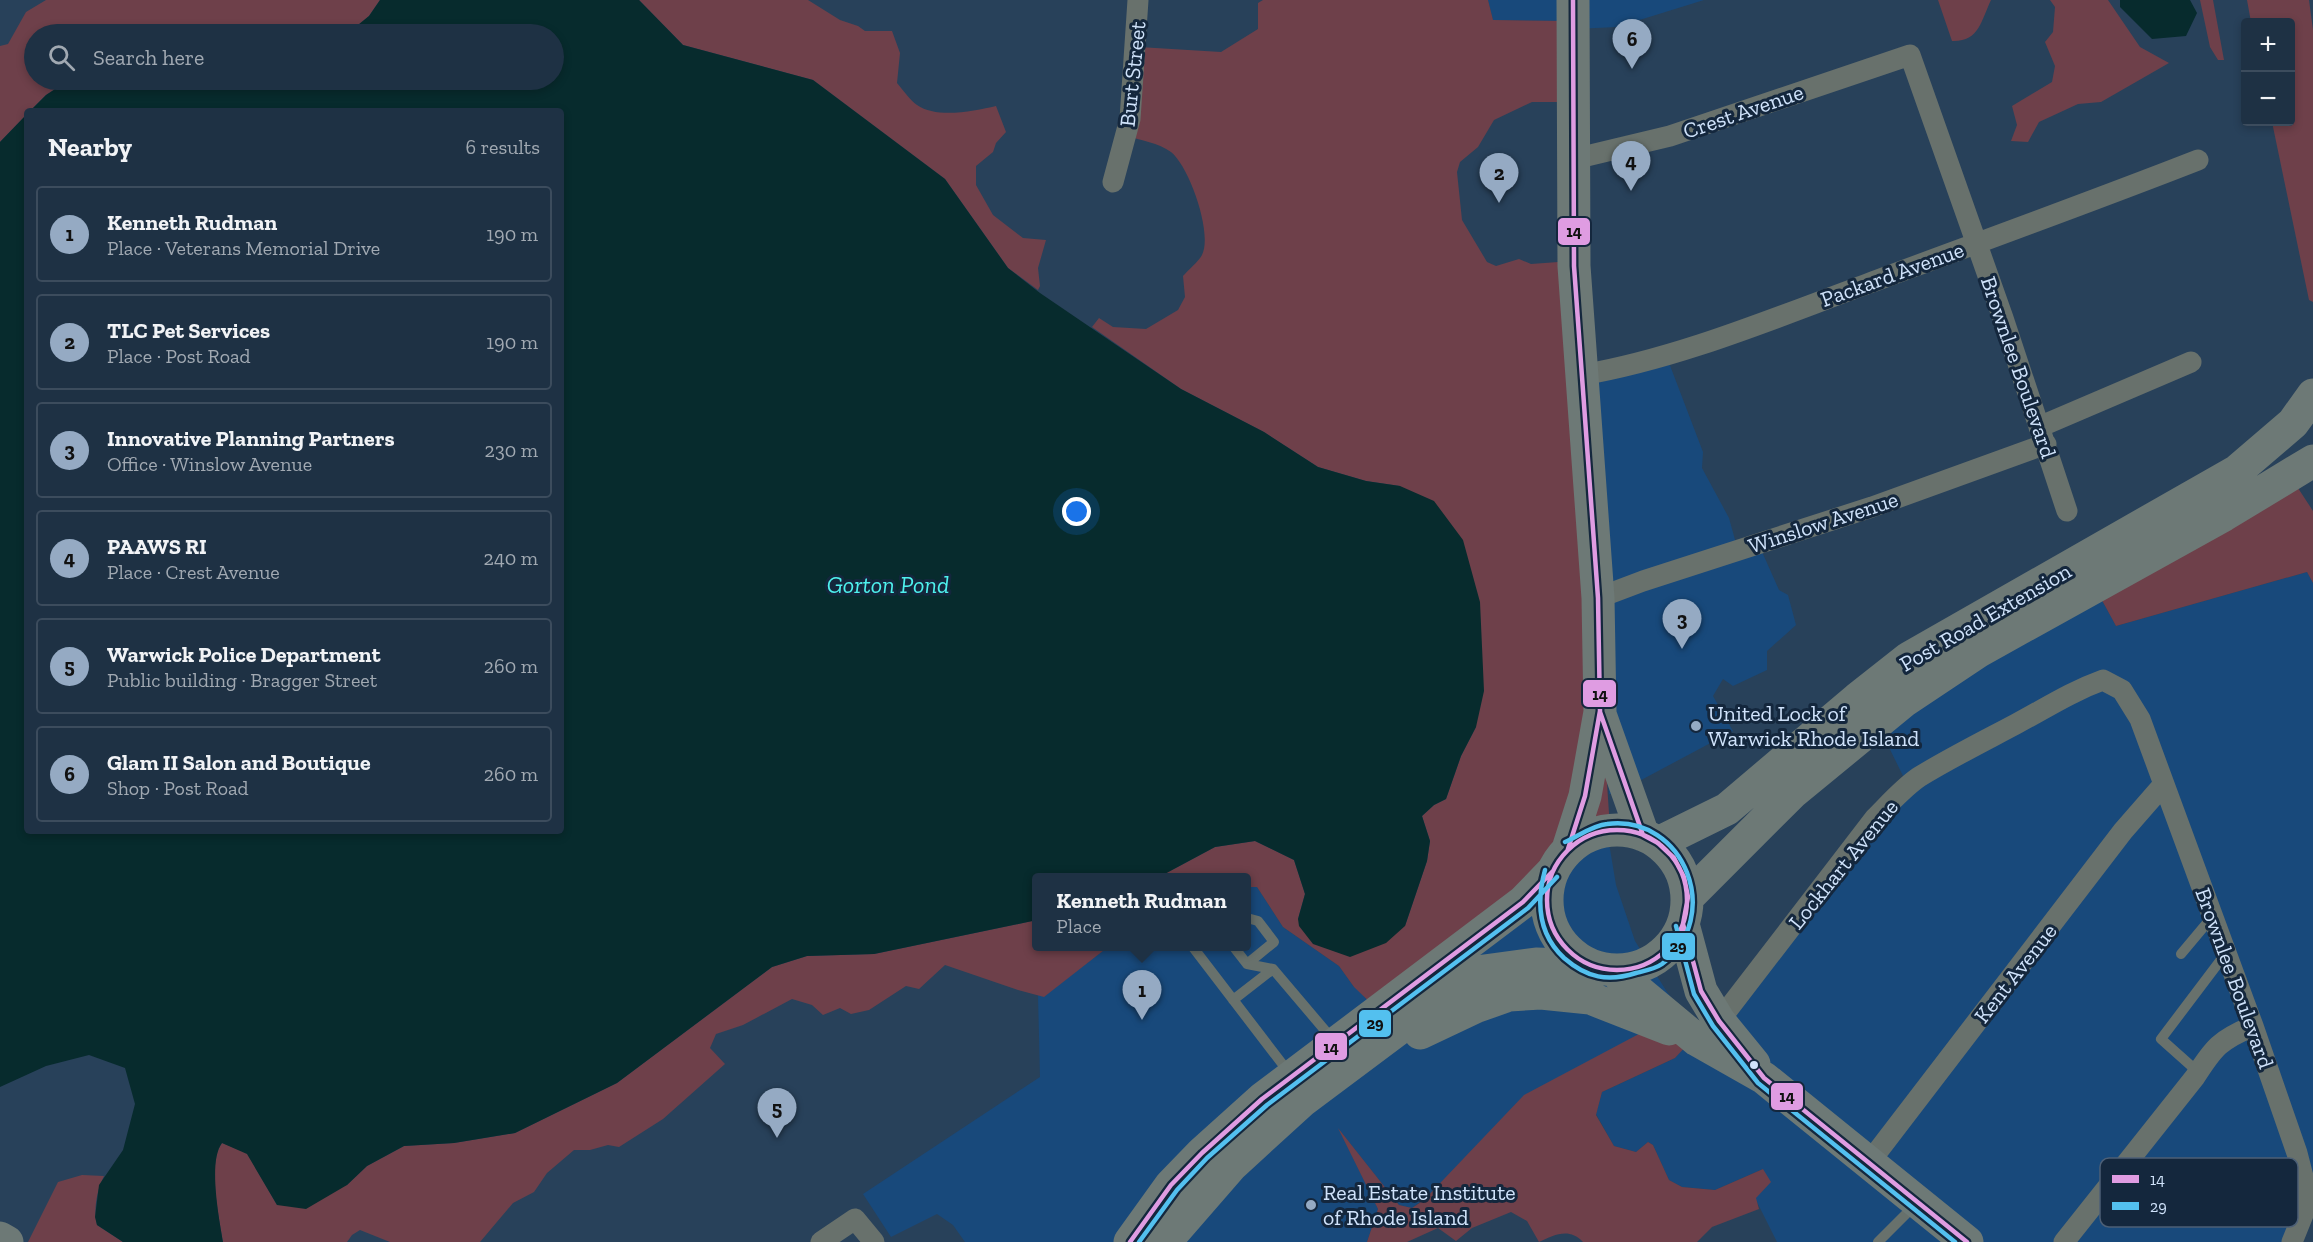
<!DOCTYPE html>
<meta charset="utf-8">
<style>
:root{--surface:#1e3144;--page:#26394b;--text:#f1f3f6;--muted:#a1a9b2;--line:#3c4c5d;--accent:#95aac3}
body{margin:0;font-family:"Zilla Slab",serif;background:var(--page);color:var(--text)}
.controls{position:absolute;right:18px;top:18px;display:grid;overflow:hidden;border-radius:6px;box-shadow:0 3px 9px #0003}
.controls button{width:54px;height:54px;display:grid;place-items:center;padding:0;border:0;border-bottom:2px solid var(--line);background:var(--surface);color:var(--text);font:30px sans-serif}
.you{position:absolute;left:1077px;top:512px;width:21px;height:21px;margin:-15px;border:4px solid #fff;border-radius:50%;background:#1a73e8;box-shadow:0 0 0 9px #1a73e833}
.badge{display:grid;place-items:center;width:39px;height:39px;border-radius:50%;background:var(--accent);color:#111;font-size:20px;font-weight:700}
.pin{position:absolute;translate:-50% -50px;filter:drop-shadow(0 2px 3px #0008)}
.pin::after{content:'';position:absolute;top:32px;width:21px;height:18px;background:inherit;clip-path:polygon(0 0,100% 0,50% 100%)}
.popup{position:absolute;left:1032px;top:873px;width:219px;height:78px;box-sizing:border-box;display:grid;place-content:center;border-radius:6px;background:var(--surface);filter:drop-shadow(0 2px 4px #0005);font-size:20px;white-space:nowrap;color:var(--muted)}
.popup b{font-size:22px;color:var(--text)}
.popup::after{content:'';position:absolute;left:50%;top:100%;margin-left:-12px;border:12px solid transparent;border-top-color:var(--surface)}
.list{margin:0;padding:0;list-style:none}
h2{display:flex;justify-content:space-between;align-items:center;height:78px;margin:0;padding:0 24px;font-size:26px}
h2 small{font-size:20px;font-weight:400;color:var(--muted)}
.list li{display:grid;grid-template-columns:39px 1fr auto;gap:18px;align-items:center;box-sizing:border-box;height:96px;margin:0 12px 12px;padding:0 12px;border:2px solid var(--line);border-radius:6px}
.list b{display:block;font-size:22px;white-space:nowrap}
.list p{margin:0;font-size:20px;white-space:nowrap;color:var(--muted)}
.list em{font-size:20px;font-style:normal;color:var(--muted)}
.icon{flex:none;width:33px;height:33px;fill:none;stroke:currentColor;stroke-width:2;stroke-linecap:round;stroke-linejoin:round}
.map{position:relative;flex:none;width:2313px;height:1242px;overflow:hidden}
.search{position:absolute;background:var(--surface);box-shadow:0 3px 9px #0003;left:24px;top:24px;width:540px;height:66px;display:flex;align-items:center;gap:15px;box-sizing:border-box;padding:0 21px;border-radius:33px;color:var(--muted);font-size:22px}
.panel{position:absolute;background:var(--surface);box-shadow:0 3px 9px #0003;left:24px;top:108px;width:540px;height:726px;border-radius:6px}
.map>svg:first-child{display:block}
.built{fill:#18497b}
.green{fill:#6e404a}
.water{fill:#072b2d}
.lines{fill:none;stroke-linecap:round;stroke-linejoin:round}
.lane{stroke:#68716c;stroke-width:10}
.street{stroke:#68716c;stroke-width:21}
.primary{stroke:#6d7976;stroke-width:33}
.bus-1-casing{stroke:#14273d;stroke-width:9}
.bus-2-casing{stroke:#14273d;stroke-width:9}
.bus-1{stroke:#df9ce2;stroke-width:4.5}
.bus-2{stroke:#53c0ef;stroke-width:4.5}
.poi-dot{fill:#95aac3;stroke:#14273d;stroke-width:2}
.bus-dot{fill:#d0e3fb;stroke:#14273d;stroke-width:2}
.labels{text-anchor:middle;stroke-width:6;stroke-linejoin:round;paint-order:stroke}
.street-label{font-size:22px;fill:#d0e3fb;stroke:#14273d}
.poi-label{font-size:22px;fill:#d0e3fb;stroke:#14273d;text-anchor:start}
.water-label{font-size:24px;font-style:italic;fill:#4ef1ee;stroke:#14273d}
.key{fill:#14273d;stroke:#4c5f76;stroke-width:1.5}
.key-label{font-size:16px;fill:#d0e3fb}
.line-badge{stroke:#14273d;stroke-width:2}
.pale-badge-label{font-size:16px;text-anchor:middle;font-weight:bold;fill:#111}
</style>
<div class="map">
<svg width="2313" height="1242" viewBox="0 0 2313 1242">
<rect width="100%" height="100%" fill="#28415a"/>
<path class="built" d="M1488,0H1704L1617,27L1574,29L1569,21L1493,20Z
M1666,355L1703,452L1702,468L1729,518L1737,547L1759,545L1779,590L1788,595L1796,625L1767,651V670L1733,686L1723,679L1713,696L1733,731L1615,794H1609L1584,373Z
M2307,572L2313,583V1192L2291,1242H1777L1755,1198L1763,1169L1715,1190L1682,1187L1669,1180L1653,1145L1648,1142L1636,1152L1614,1146L1596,1114L1602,1092L1675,1058L1906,782L1875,719L2098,593L2116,626Z
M1608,837L1616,885L1635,941L1667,992L1678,1006L1412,1208L1399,1205L1340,1131L1378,1209L1367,1242H965L953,1225L937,1214L891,1237L863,1194L1040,1077L1038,995L1044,996L1108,947L1247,946V887H1257L1283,927L1339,966L1354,987L1502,909Z"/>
<path class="green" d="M46,0H380L369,16L347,34H34V80H69L46,95L30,111H27V114L0,142V46L8,44L26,12Z
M639,0H808L840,20L858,26L865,31H892L900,53L897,83C903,90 910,100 917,105C937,119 974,111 996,106L1006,132L996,143L993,152L976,166V185L993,215L1023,238L1046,240L1038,268L1040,286L1038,290L1008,268L945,179L813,80L683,45Z
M1263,0H1488L1493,20L1569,21L1573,102H1532L1494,120L1478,147L1460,162L1457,172L1462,220L1487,262L1496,266L1519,259L1531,264L1572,261L1610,828L1608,837L1502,909L1379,1011L1354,987L1339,966L1283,927L1257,887H1247V878L1159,877L1215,847L1255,841L1294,860L1305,894L1298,919L1405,926L1427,861L1430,841L1422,816L1434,805L1446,799L1461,756L1476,727L1400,486L1366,481L1318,467L1264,432L1181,389L1092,327L1099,318L1113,327L1146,329L1178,310L1185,297L1183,276C1189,269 1198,262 1202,255C1213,233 1189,166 1171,152C1159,143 1140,140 1127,136L1139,47L1221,52L1258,29V3Z
M1991,0C1981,21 1979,42 1952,41L1938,0Z
M2050,0H2108L2140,47L2169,63L2101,102L2078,104L2039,122L2028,142L2011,141L2017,125L2012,106L2052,82L2055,66L2045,42L2053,32L2055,7Z
M2200,0H2213L2224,60H2218L2210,47Z
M2247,0H2309L2313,30V302L2309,300L2272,122H2290V22H2251Z
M2296,485L2313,511V583L2307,572L2116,626L2098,593Z
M1037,920V946L1108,947L1044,997L1018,990L945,965L919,989L906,986L869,1010L851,1014L840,1008L823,1015L812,1005L792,999L743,1025L716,1034L710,1048L725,1064L663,1119L619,1147L608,1145L590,1150H574L547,1173L534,1192L513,1203L480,1242H390L360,1230L352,1235L347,1242H223C219,1217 207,1163 222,1143L247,1153L277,1205L347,1185L367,1166L404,1146L454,1143L515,1133L617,1083L772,967L807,956L874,954Z
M1652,1027L1701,1030L1675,1058L1602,1092L1596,1115L1614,1146L1636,1152L1648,1142L1653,1145L1669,1180L1682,1187L1715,1190L1763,1169L1771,1182L1756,1198L1759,1209L1712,1227L1697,1242H1583C1569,1227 1554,1235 1539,1242L1527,1221L1511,1212L1472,1228L1456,1241L1438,1228L1407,1242H1367L1378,1209L1338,1128L1399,1205L1412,1208L1424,1200L1524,1095Z
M82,1175L104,1176C97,1190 93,1210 97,1225L123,1242H28L58,1182Z"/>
<path class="water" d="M380,0H639L683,45L813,80L945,179L1008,268L1040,293L1181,389L1264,432L1318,467L1366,481L1400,486L1434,501L1463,540L1480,602L1484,691L1476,727L1461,756L1446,799L1434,805L1422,816L1430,841L1427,861L1405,926L1386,943L1350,957L1313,944L1299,926L1298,919L1305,894L1294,860L1255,841L1215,847L1159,877L1037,878V920L874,954L807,956L772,967L617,1083L515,1133L454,1143L404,1146L367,1166L347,1185L306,1209L277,1205L247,1154L222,1143C208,1161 219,1218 223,1242H123L97,1225L95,1217L99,1185L123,1150L135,1104L125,1068L89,1055L46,1066L0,1087V142L27,114V831H561V111H30L46,95L69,80H554V34H347L369,16Z
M2120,0H2190L2197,13L2186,36L2152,39L2120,7Z"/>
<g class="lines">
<path class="lane" d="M1192,946L1290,1074
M1233,946L1247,964L1273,969L1334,1041
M2181,954L2212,917
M1247,964L1274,942L1258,921L1247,918
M1233,1000L1273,969
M2198,1072L2161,1039L2226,953
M1878,1242L1916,1204"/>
<path class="street" d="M1574,159L1670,136L1910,55L2003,318L2067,511
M1113,182L1130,119L1138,0
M1582,375C1680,358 1774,318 1867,284C1977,243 2088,203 2198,160
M2039,427L2191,362
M1598,598L1643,581L1872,507L2046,444
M1719,1021L1875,818C1889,804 1903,788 1919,777C1950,758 1984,741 2016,724C2046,708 2070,692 2103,680L2122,690L2140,719L2253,1026L2297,1153L2309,1200L2292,1242
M1868,1164L2123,831L2164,784
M821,1242L855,1219L874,1242
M2064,1242L2195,1077C2214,1047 2220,1040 2253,1026"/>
<path class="primary" d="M1601,717L1643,835
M1547 900a70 70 0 1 1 140 0a70 70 0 1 1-140 0Z
M1658,843L1727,809L1857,699L1909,658L2237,471L2293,423L2313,395
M1568,849L1585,796L1600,712L1598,598L1574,266L1573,0
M1688,897L1792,793L1904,701L1979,651L2224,515L2313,461
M1683,924L1701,991L1719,1021L1754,1064
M1614,971L1697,1040L1764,1078L1967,1242
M1420,1033L1475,1007L1509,995L1541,993L1590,998L1669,1029
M0,1238L7,1242
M1130,1242L1171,1185L1202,1153L1262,1099L1523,902L1552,872
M1165,1242L1232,1165L1302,1101L1429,1006L1484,971L1536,964L1590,966"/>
<g class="bus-1-casing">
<path id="bus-1" d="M1573,0L1574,266L1598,598L1600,712L1643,835L1658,843L1674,858L1684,877L1688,897L1683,924L1701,991L1719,1021L1764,1078L1967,1242
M1547 900a70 70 0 1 1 140 0a70 70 0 1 1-140 0Z
M1568,849L1585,796L1600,711
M1130,1242L1171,1185L1202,1153L1262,1099L1523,902L1552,872"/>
</g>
<g class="bus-2-casing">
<path id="bus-2" d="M1545,870C1536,903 1538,934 1564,958C1587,978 1608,982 1636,973C1644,971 1655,969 1662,964C1724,917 1685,814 1607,824C1593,825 1577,837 1565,842
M1676,926L1694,994L1713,1026L1758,1083L1955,1242
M1139,1242L1177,1190L1207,1158L1267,1105L1528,908L1557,877"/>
</g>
<use href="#bus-1" class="bus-1"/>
<use href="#bus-2" class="bus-2"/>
</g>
<g class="poi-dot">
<circle cx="1696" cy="726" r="6"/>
<circle cx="1311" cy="1205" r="6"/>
</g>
<circle class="bus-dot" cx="1754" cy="1065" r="5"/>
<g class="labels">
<g class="street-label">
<text transform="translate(1132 74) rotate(-84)" y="8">Burt Street</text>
<text transform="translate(1743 111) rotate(-19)" y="8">Crest Avenue</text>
<text transform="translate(1892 274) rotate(-20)" y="8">Packard Avenue</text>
<text transform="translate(2019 367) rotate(71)" y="8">Brownlee Boulevard</text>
<text transform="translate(1823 522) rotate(-18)" y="8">Winslow Avenue</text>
<text transform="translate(1985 617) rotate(-30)" y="8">Post Road Extension</text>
<text transform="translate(1843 864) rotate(-51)" y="8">Lockhart Avenue</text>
<text transform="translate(2015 973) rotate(-52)" y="8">Kent Avenue</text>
<text transform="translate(2235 978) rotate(70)" y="8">Brownlee Boulevard</text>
</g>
<g class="poi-label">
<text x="1708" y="721">United Lock of<tspan x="1708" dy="25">Warwick Rhode Island</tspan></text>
<text x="1323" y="1200">Real Estate Institute<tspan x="1323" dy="25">of Rhode Island</tspan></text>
</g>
<g class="water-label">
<text x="888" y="593">Gorton Pond</text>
</g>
</g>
<rect x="2100" y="1158" width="198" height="69" rx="9" class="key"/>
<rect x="2112" y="1175" width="27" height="8" fill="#df9ce2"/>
<rect x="2112" y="1202" width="27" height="8" fill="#53c0ef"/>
<g class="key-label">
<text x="2150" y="1185">14</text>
<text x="2150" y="1212">29</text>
</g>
<g class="line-badge">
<rect x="1557" y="217" width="34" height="29" rx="6" fill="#df9ce2"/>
<rect x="1582" y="679" width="35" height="29" rx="6" fill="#df9ce2"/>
<rect x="1661" y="932" width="35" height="29" rx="6" fill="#53c0ef"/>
<rect x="1358" y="1009" width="34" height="29" rx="6" fill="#53c0ef"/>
<rect x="1314" y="1032" width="34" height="29" rx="6" fill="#df9ce2"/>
<rect x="1770" y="1082" width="34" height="29" rx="6" fill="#df9ce2"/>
</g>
<g class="pale-badge-label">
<text x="1574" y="237">14</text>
<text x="1600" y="700">14</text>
<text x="1678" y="952">29</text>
<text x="1375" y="1029">29</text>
<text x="1331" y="1053">14</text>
<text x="1787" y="1102">14</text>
</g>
</svg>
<div class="controls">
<button>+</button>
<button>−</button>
</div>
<div class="you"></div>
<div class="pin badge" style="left:1142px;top:1020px">1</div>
<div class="popup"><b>Kenneth Rudman</b>Place</div>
<div class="pin badge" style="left:1499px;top:203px">2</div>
<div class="pin badge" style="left:1682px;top:649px">3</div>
<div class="pin badge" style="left:1631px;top:191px">4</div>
<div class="pin badge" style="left:777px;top:1138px">5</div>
<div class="pin badge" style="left:1632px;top:69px">6</div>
<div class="search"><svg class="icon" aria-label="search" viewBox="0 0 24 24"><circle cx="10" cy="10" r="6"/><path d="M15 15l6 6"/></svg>Search here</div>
<section class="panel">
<h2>Nearby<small>6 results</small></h2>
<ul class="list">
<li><span class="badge">1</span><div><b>Kenneth Rudman</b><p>Place · Veterans Memorial Drive</p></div><em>190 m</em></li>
<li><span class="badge">2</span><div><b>TLC Pet Services</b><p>Place · Post Road</p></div><em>190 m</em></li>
<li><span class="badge">3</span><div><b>Innovative Planning Partners</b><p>Office · Winslow Avenue</p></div><em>230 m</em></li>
<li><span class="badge">4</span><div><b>PAAWS RI</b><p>Place · Crest Avenue</p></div><em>240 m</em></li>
<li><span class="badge">5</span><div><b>Warwick Police Department</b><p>Public building · Bragger Street</p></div><em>260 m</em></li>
<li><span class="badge">6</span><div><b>Glam II Salon and Boutique</b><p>Shop · Post Road</p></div><em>260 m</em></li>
</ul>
</section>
</div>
